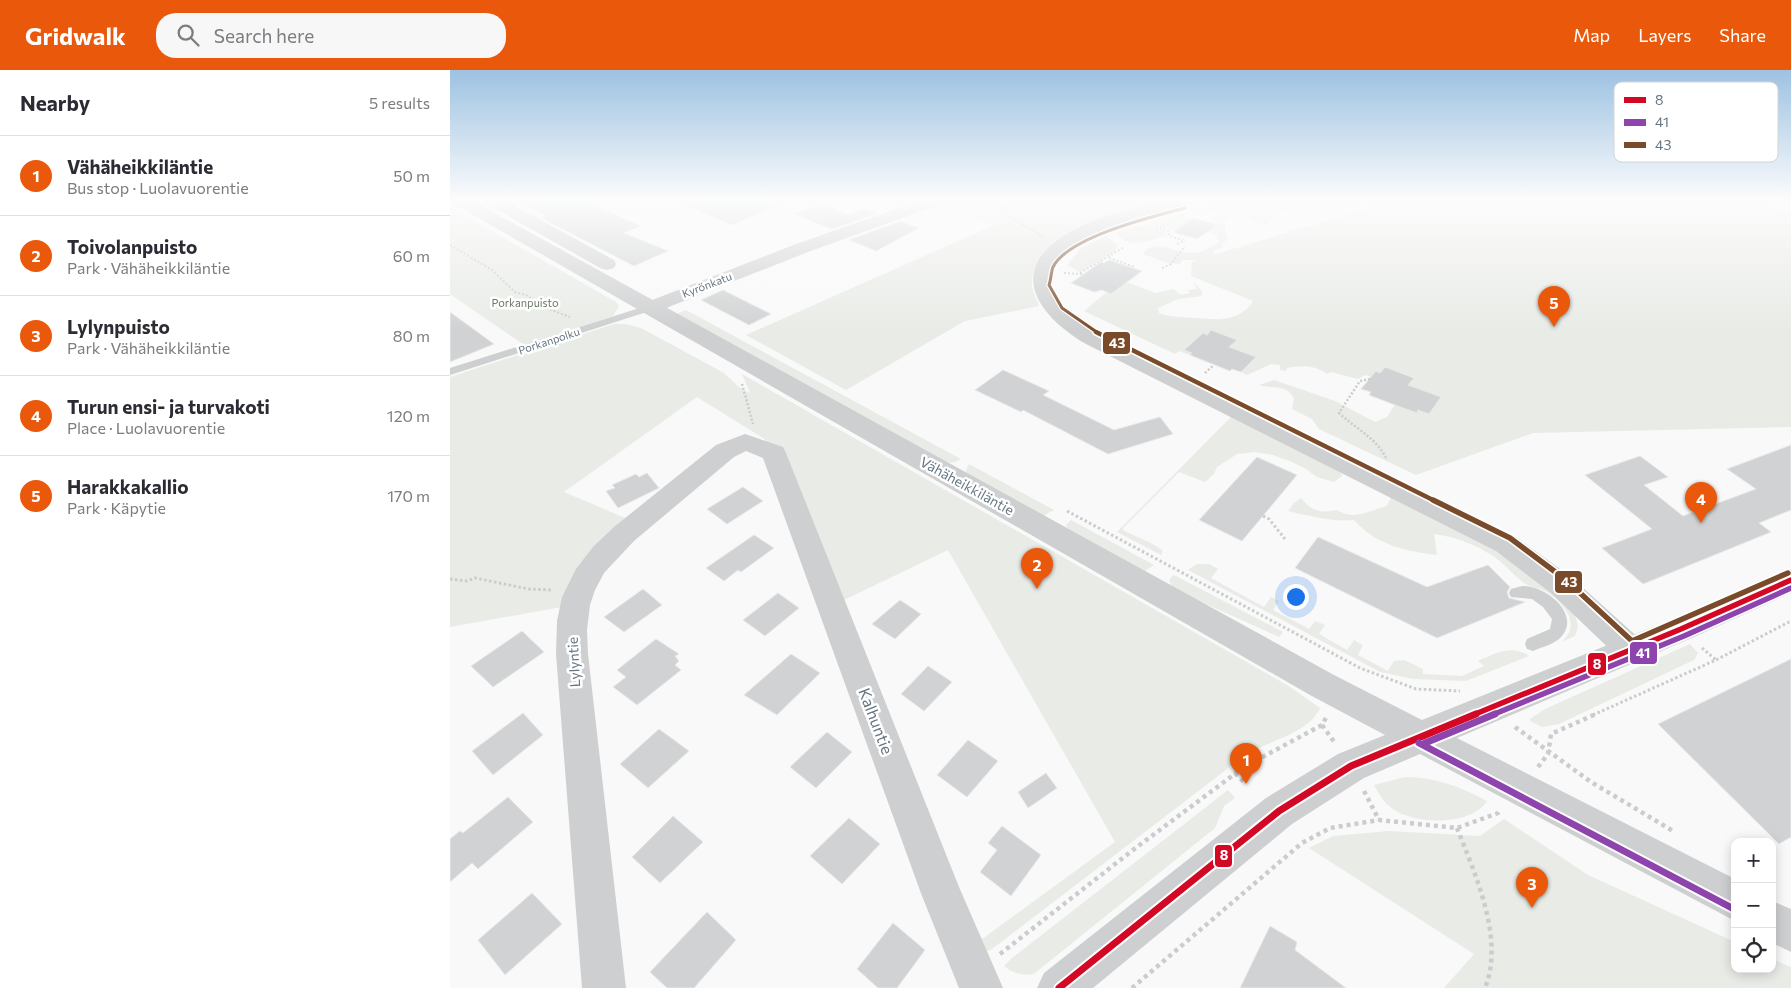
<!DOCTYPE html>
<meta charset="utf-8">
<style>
:root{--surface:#fff;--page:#f7f7f7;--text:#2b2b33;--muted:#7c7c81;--line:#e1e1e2;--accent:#ea580c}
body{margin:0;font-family:Commissioner,sans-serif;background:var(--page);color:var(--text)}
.controls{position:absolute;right:15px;bottom:15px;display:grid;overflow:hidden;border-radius:10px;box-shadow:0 2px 12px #0003}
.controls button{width:45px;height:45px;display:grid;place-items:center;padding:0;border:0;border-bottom:1px solid var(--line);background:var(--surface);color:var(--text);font:25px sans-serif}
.you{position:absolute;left:845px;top:526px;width:18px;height:18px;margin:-12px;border:4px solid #fff;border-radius:50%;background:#1a73e8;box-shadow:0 0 0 8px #1a73e833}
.badge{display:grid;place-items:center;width:32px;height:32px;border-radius:50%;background:var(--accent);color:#fff;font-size:16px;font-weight:700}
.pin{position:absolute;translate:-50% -41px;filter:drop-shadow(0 1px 2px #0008)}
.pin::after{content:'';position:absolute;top:26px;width:18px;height:15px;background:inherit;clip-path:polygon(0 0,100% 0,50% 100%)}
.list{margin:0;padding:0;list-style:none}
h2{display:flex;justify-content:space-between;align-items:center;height:65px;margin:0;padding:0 20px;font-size:21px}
h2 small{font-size:16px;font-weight:400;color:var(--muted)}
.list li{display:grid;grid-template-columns:32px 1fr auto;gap:15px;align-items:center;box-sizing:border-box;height:80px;padding:0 20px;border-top:1px solid var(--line)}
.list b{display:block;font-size:19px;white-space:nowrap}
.list p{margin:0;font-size:16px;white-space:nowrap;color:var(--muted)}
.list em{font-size:16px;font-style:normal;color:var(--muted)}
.icon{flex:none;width:28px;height:28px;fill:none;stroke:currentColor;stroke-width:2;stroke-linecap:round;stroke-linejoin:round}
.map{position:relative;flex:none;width:1341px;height:918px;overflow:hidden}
header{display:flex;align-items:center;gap:30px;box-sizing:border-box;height:70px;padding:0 25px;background:var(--accent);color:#fff}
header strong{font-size:24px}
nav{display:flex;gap:28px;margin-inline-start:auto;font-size:18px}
.search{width:350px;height:45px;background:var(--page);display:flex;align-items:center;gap:12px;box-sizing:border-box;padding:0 18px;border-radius:20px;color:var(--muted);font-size:19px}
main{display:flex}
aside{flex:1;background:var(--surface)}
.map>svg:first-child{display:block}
.green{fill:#e8ebe6;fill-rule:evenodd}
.building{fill:#d0d2d3;stroke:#e8e8e8}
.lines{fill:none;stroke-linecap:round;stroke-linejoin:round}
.path-far3{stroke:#cbcccd;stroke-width:2;stroke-dasharray:2 2;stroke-linecap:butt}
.path-far2{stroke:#cbcccd;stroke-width:2.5;stroke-dasharray:2 2;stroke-linecap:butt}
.path-far1{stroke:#cbcccd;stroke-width:3;stroke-dasharray:2.5 2.5;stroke-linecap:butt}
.path{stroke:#cbcccd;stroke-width:4.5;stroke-dasharray:4 4;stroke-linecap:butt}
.service{fill:#cecfd0;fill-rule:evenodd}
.minor{fill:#cecfd0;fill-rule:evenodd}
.tertiary{fill:#cecfd0;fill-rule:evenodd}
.bus-1-far1-casing{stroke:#fff;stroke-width:9}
.bus-1-casing{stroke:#fff;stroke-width:11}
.bus-2-far1-casing{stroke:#fff;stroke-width:9}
.bus-2-casing{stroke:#fff;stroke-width:11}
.bus-3-far2-casing{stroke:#fff;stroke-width:5.5}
.bus-3-far1-casing{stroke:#fff;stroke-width:8}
.bus-3-casing{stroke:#fff;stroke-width:9}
.bus-1-far1{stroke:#d20824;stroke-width:5.5}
.bus-1{stroke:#d20824;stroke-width:7}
.bus-2-far1{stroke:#8e44ad;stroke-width:5.5}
.bus-2{stroke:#8e44ad;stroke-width:7}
.bus-3-far2{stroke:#7a4b2a;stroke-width:3}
.bus-3-far1{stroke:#7a4b2a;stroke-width:4.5}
.bus-3{stroke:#7a4b2a;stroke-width:5.5}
.labels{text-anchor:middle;stroke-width:5;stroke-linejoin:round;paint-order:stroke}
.far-street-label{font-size:11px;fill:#657683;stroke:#fff}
.far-park-label{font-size:11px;fill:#687a64;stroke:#fff}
.street-label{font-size:14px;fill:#657683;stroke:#fff}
.near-street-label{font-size:16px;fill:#657683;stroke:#fff}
.key{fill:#fff;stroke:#d1d6da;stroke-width:1}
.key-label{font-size:14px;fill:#657683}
.line-badge{stroke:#fff;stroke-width:2}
.badge-label{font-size:14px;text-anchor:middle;font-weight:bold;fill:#fff}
</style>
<header>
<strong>Gridwalk</strong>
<div class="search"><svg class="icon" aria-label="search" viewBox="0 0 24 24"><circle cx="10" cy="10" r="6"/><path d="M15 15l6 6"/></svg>Search here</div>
<nav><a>Map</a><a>Layers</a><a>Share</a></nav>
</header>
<main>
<aside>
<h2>Nearby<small>5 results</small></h2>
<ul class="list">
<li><span class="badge">1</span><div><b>Vähäheikkiläntie</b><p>Bus stop · Luolavuorentie</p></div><em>50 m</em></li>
<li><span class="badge">2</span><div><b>Toivolanpuisto</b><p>Park · Vähäheikkiläntie</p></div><em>60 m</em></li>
<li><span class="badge">3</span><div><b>Lylynpuisto</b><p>Park · Vähäheikkiläntie</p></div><em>80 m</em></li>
<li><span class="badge">4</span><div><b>Turun ensi- ja turvakoti</b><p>Place · Luolavuorentie</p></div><em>120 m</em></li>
<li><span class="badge">5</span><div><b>Harakkakallio</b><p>Park · Käpytie</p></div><em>170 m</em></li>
</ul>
</aside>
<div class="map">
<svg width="1341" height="918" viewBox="0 0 1341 918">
<rect width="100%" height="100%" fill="#f9f9f9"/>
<path class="green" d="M493,131H718C678,143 580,158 582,214C582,222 587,229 589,236L515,251L396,320L296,265L544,155L487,134Z
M780,131H785L790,137L825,136L823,131H855L873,135L877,131H1250L1341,140V357L1083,363L966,405L869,359L862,349L842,339L844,328C834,313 825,320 809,315L824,310L885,331L925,352L937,347L945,335L966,343L968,340L979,344L957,316L964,307L935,297L930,303L921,307L915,305L908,309L881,302L877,304C865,295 852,295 837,298L836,301L830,300V295L821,294L797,305L791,302L806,287L778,278L786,270L761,260L757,265L753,263L734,279L742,283L740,285L729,281L725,284L634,241L657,222L676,212L706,223L723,219L731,225L740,223L738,220L747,219L744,213L752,221V226L728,229L708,238L709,243C722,248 734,247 747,248C768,250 790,252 803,231L741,206L742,192L747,190H732L730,194L718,193L693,184C704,167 727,183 741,183C753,183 760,178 769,172V170L765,168L768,165L757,161L770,153L764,151L767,146L765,142L743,141ZM923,132L934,133L763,185L765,180L772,178V174L777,170L774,151C788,137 797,147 811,155L817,154C831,134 852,142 872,141L875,138Z
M0,137L166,232L169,236L163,246L74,275L0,224Z
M736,143L737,147L741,149L726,160L700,153Z
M697,154L715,160L716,166C700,170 681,180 668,165L667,162Z
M656,166L668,175L664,182L630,202L617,195L631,178Z
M236,240L511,389L506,392L495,393L226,244Z
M164,254H176L191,258L274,303L289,317L300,323L292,304L837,615L870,638C860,661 826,669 805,680C798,684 791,689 785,693L542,879L537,881L531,879L528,872L665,772L498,480L392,531L321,375L313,368L247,327L114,422L178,449L112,537L0,557V307Z
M782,346L889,399L892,406L884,412L867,407L856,399L842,392L823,385L805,382L787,384L767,397L764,404L755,412L729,402L673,458V460C685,467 703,472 713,481L711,485L667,462Z
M519,394L604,440L593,446L515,403Z
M942,425L1025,467L1080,503L1125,545L1128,556L1125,566L1111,572C1133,556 1113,531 1095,521C1089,518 1079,517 1074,513C1066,507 1059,499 1051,492C1032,477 1008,467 984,464L987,485C955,481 926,475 904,450C881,452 860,446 838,441L844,433L851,428C862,442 871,443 887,440C904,451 918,441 937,436Z
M621,450L704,495L695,501L617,458L616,455Z
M747,494H759L768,499L761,508L814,537L821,527L829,531L823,540L859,559L865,551L875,555L869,564L897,580L904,570L913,575L908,585L938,601L944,591L954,590L973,599V604L1012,606L1034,596L1028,591C1046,583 1062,574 1079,586L1016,611L963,609L930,602L738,500Z
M723,505H724L833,562L829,567L738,526L722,517L719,510Z
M1240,574L1248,583L1244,590L1109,654L1092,657L1080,651V649L1095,639Z
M955,707C985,707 1011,717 1037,731C1022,756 965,755 943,739C934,733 929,724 924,715Z
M778,720L785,728L774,736L765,758L585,903C575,907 562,903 554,896L562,888Z
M1054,749L1138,805L1285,872V899H1322V889L1341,897V918H994L1024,884L859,778L883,766L939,761L1030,766Z"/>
<path class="building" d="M66,131H137L190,156L174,163L218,181L184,196L91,148L96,146Z
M337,131L282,155L227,132V131Z
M374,133L398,145L414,138L429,143L382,159L343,144Z
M743,148L767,155L747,169L723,162Z
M450,151L469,158L426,181L399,170Z
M659,190L692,201L661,224L652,220L644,222L621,213L651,192L654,193Z
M273,220L321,244L299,255L251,230Z
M0,242L44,274L0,292Z
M761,260L787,270L779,277L806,287L791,302L782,299L780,301L740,285L742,283L734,280L753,263L757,265Z
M935,297L964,308L958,315L991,327L979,344L968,340L967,343L945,335L919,325L921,322L911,319L926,301L930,303Z
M553,300L599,321L593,325L664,360L710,347L723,364L658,384L573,340L571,342L525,320Z
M1341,375V440L1309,453L1321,462L1193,514L1152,478L1202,459L1135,405L1190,386L1218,407L1194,415L1233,446L1306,419L1277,399Z
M807,387L847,405L792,471L749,450Z
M197,403L209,418L168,438L156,421L165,418L162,415L186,404L189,407Z
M293,417L313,431L277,454L257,439Z
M304,465L324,478L291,502L288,500L274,511L256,498Z
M868,467L977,517L1038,495L1060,517L1057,522L1059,528L1075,532L987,568L845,498Z
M193,519L212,535L174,562L154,547Z
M328,523L349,538L315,566L293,550Z
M450,530L471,544L445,569L422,554Z
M72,561L94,582L43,617L21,596Z
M206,569L229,584L225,586L229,591L225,595L231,600L187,635L163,617L176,607L167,600Z
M341,584L370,603L327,645L294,625Z
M1341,589V767L1329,774L1208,654Z
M478,596L502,612L474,641L451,624Z
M73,643L93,665L43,705L22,681Z
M209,659L239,681L198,718L170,694Z
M377,662L402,682L366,718L340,697Z
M518,670L548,691L517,727L487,705Z
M596,703L607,718L578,738L568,722Z
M58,727L83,752L28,799L22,793L0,812V769L10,761L13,763Z
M223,746L253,772L210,813L182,787Z
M399,748L430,774L392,814L360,786Z
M552,756L591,785L561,826L530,802L547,780L538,773Z
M82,823L112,854L55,905L28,870Z
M257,842L286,870L244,918H217L200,902Z
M443,853L475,880L447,918H428L407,899Z
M820,856L847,872L845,880L896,918H790Z"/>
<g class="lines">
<path class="path-far3" d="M545,131L558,146L594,167
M706,156L718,160L719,166L736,171
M727,174L734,171
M0,175L42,200L65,222L76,225L96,238L120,247
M659,188L685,197
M712,198L721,194L735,176
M614,203L632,204
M630,203L674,177"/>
<path class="path-far2" d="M755,303L764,295
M920,309L910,311L889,343C906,359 927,368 937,390
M292,314L303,354"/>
<path class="path-far1" d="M617,441L910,598L966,619L1010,621
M813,446L819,449L835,469
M0,509L17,511L25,508L79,519L103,520
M1252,578L1266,590
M1143,645L1266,590L1341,551"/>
<path class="path" d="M872,655L885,673
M1065,657L1141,712L1223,761
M1088,697L1098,684L1101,664L1146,644
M785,703L796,714
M914,721L929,750
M1007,758C1025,804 1055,869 1035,918
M550,884L683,780L794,697L872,655L877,646
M682,918L852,773L880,758L929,750L1007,758L1048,743L1051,739"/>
<path class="service" d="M199,235L203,236V240L0,305V298Z
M1072,516C1095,515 1132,544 1111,567C1105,574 1092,577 1083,581L1077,579L1075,574L1077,569L1100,559L1102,549L1093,537L1082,529L1061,527L1059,523L1061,519Z"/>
<path class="minor" d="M35,131H56L164,190L166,194L164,198L157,200L150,198L37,134Z
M469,131H493L491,134L358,182L206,242L199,244L192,242L189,238L192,234L346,174Z
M713,131H741L739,134C703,144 620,161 603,197C601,201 602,207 602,212C601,238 631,254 650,266L1066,467L1121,507L1192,571L1197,580L1192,589L1181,593L1170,589L1101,523L1046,481L636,274C590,247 555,202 615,165C644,147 680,140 713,131Z
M295,364L333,377L336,383L509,817L553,918H509L472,826L313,388L296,381L284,387L184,471L154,503L145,520L140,535L137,560L138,584L176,918H132L106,584L107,551L112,527L126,499L143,477L164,457L266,375Z"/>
<path class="tertiary" d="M2,131H23L884,605L972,650L1220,550L1341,499V523L1242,568L1007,668L1285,809V851L970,684L914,708L842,754L643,918H587L594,903L816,728L888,684L935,665L860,625L4,134Z
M1322,831L1341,839V882L1322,873Z"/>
<g class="bus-1-far1-casing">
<path id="bus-1-far1" d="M1023,645L1231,559L1341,510"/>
</g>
<g class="bus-1-casing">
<path id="bus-1" d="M609,918L829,741L901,696L1026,644"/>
</g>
<g class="bus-2-far1-casing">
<path id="bus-2-far1" d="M1042,645L1234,566L1341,518"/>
</g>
<g class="bus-2-casing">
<path id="bus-2" d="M969,673L1282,838
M975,673L1045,644"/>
</g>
<g class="bus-3-far2-casing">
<path id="bus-3-far2" d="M648,263L612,238L599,215C601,210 601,202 603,197C618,167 704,146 735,138"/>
</g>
<g class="bus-3-far1-casing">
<path id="bus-3-far1" d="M646,262L985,431"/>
</g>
<g class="bus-3-casing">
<path id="bus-3" d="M983,430L1060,468L1116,510L1182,571L1338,503"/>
</g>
<use href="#bus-1-far1" class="bus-1-far1"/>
<use href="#bus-1" class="bus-1"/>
<use href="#bus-2-far1" class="bus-2-far1"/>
<use href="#bus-2" class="bus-2"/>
<use href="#bus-3-far2" class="bus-3-far2"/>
<use href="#bus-3-far1" class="bus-3-far1"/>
<use href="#bus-3" class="bus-3"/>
</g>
<linearGradient id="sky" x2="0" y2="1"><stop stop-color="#9dc2e2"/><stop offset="0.5" stop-color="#fcfcfc"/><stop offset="1" stop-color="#fcfcfc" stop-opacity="0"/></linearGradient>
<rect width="1341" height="260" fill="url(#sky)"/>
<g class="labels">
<g class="far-street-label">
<text transform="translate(257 215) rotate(-21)" y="4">Kyrönkatu</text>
<text transform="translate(99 271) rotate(-18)" y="4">Porkanpolku</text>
</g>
<g class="far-park-label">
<text x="75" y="237">Porkanpuisto</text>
</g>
<g class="street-label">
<text transform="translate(517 416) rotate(29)" y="5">Vähäheikkiläntie</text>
<text transform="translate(124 592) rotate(-93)" y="5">Lylyntie</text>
</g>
<g class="near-street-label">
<text transform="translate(426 651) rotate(69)" y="6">Kalhuntie</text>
</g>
</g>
<rect x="1164" y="12" width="164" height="80" rx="8" class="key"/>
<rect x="1174" y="27" width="22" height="6" fill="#d20824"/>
<rect x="1174" y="49" width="22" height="7" fill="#8e44ad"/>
<rect x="1174" y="72" width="22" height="6" fill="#7a4b2a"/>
<g class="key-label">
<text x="1205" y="35">8</text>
<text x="1205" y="57">41</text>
<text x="1205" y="80">43</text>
</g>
<g class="line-badge">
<rect x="652" y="261" width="29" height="24" rx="5" fill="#7a4b2a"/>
<rect x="1104" y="500" width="29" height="24" rx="5" fill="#7a4b2a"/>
<rect x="1179" y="571" width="29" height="24" rx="5" fill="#8e44ad"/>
<rect x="1137" y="582" width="20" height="24" rx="5" fill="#d20824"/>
<rect x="764" y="774" width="19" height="24" rx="5" fill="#d20824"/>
</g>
<g class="badge-label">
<text x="667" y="278">43</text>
<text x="1119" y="517">43</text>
<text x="1193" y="588">41</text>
<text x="1147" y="599">8</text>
<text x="774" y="790">8</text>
</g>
</svg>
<div class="controls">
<button>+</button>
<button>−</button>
<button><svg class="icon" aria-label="locate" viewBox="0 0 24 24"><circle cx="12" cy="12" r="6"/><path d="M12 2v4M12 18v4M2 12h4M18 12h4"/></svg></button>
</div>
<div class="you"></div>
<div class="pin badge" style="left:796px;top:714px">1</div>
<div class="pin badge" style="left:587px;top:519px">2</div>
<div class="pin badge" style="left:1082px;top:838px">3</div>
<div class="pin badge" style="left:1251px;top:453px">4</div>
<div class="pin badge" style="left:1104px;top:257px">5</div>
</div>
</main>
